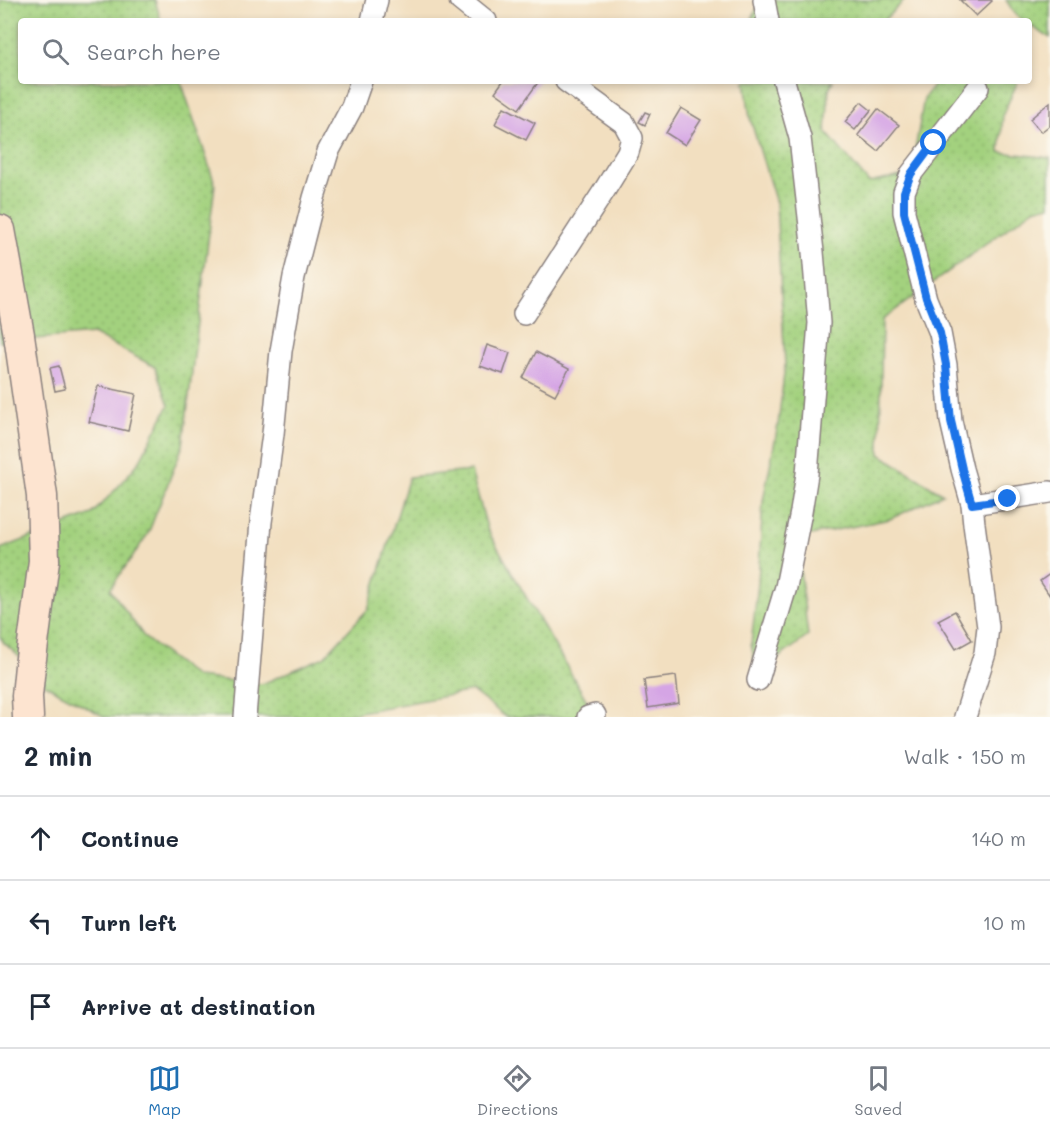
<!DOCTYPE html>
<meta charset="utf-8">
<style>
:root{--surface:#fff;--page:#f6f6f7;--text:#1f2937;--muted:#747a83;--line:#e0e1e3;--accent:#1f6fb2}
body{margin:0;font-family:Mali,sans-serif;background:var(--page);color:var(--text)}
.stop{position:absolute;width:18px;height:18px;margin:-14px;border:4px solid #1a73e8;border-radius:50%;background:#fff}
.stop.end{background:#1a73e8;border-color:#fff;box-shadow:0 2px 6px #0008}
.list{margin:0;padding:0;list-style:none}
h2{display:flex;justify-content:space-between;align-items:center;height:78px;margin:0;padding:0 24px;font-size:26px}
h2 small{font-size:20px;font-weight:400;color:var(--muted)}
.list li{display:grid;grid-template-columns:39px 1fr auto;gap:18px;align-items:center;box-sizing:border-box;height:84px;padding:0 24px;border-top:2px solid var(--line)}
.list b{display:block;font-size:22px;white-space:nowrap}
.list em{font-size:20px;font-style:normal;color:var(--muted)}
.icon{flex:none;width:33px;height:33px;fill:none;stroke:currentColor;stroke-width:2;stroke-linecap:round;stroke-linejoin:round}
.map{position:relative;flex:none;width:1050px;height:717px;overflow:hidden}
.search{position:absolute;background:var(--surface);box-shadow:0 3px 9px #0003;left:18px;right:18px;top:18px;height:66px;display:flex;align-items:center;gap:15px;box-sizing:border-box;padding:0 21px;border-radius:6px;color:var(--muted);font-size:22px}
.sheet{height:330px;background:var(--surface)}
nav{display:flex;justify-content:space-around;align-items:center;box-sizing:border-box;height:84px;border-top:2px solid var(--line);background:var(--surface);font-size:16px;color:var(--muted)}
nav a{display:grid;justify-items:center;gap:3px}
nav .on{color:var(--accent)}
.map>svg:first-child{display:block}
.grass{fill:url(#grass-dots);stroke:#627a5c;stroke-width:1.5}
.building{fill:#d5a5e5}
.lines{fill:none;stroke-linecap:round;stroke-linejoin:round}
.street-casing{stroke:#8a807e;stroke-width:24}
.secondary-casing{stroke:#8a807e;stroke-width:33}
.street{stroke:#fff;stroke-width:21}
.secondary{stroke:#fde4d0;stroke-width:30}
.route{stroke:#1a73e8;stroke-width:8}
</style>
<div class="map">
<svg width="1050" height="717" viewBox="0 0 1050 717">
<defs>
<pattern id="grass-dots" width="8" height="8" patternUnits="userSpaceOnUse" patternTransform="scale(1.5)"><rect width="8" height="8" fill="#a3d17e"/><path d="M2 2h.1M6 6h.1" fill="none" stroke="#8cb36e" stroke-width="1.8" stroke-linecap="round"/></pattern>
</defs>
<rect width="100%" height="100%" fill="#fbf7ec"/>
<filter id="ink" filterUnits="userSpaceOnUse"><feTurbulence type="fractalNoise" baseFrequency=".0167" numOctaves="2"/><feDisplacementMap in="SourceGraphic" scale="12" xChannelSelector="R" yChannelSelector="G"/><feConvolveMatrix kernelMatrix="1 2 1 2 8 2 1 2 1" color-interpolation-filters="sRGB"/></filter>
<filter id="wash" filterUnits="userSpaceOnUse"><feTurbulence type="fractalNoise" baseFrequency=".008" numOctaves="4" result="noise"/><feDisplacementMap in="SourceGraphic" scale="24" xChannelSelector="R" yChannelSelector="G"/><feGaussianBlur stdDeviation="1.35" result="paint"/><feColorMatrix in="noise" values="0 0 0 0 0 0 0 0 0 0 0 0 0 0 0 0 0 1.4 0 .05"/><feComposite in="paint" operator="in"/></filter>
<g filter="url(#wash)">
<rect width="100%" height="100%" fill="#f2dfc0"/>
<path class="grass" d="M0,0H155L161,21H21V81H181L215,184L183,445L148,534L110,589L145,638L196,677L262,684L324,657L368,609L409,477L471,471L488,531L595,715L593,717H506L472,691L334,717H105L42,683L30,666L4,643L0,637V549L92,514L117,488L139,462L169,405L155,367L93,334L0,342Z
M761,0H905L883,21H751Z
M1006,0H1050V38L1029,25V21C1017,21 1012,9 1006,0Z
M745,81H833L829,89L826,132L869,183L911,174L924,98L937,81H1018L1003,114L1000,152L1050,158V205L1034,209L882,320L880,454L943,494L890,519L796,538L808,636L761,671L758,680L751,644L758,583L763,501L778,425L785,365L776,203L750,118Z"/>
<g id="blocks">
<path class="building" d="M960,0H991L992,1L976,16Z
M503,81H539L519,109L495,92Z
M861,102L871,110L855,130L845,122Z
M1050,102V125L1041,132L1030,119Z
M504,107L535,123L526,140L495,124Z
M681,108L701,120L685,145L666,133Z
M878,109L899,125L878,151L858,135Z
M645,112L650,114L645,125L639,122Z
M487,345L510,353L503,374L480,366Z
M536,352L569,369L555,395L523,378Z
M59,366L65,389L55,391L50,368Z
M98,386L136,394L128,431L89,422Z
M1050,574V596L1040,581Z
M955,611L972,640L956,649L938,620Z
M676,676L679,703L648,708L644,680Z"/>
</g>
</g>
<g filter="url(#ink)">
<use href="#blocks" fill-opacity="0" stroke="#8a807e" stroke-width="1.5"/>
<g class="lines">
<g class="street-casing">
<path id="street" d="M460,0L486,21
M764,0L768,21
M372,21L377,0
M524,314L604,191L628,152L632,138L624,123L566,81
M972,504L1050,492
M758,680L786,587L801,512L807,474L819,323L813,252L800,138L784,81
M245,717L261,522L273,434L281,351L294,277L314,198L328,152L352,107L361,81
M588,717L595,715
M965,717L985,653L988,627L974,524L972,504L962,469L951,421L946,365L940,333L926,299L904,212V192L911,174L978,88"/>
</g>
<g class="secondary-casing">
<path id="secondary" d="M0,230L19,335L42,496L44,561L30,666L27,696L28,717"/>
</g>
<use href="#street" class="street"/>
<use href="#secondary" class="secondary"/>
</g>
</g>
<g class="lines" filter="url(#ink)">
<path class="route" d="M934,143L911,174L904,192V212L926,298L940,333L946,365L951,421L962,469L972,504L1008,499"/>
</g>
</svg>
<div class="stop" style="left:934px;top:143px"></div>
<div class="stop end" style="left:1008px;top:499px"></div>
<div class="search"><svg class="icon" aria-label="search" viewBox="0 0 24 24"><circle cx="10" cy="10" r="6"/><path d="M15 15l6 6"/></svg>Search here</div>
</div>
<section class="sheet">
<h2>2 min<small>Walk · 150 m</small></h2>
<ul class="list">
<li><svg class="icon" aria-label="ahead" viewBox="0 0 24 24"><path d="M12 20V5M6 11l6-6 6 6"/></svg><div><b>Continue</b></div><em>140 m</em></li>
<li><svg class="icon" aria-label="left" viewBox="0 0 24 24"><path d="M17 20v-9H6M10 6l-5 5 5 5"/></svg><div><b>Turn left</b></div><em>10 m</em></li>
<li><svg class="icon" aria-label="arrive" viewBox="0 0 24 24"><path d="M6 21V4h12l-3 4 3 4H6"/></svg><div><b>Arrive at destination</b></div></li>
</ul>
</section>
<nav>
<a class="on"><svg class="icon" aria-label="map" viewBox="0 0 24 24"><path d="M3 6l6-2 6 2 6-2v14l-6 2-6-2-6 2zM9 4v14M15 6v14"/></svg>Map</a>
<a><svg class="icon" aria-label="directions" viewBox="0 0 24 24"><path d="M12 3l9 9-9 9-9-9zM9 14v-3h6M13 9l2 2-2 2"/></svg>Directions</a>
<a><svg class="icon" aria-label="saved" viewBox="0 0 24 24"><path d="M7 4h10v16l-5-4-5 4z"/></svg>Saved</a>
</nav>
